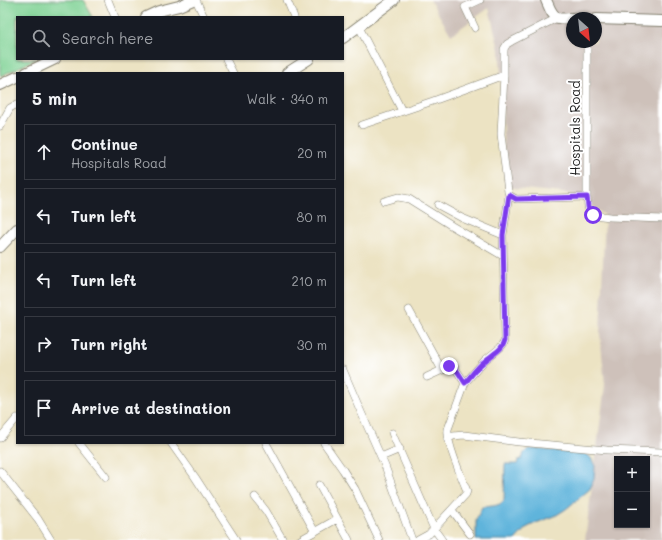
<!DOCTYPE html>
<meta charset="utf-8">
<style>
:root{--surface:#171b24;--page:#242831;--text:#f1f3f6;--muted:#9ea1a6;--line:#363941}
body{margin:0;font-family:Mali,sans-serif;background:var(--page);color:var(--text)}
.controls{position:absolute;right:12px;bottom:12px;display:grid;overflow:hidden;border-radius:0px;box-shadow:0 1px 3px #0004}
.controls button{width:36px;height:36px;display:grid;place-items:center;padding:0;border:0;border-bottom:1px solid var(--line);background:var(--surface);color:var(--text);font:20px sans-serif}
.compass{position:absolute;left:566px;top:12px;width:36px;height:36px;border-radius:50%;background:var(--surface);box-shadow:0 1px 3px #0004;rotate:153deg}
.stop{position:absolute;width:12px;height:12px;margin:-9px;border:3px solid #7c3aed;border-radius:50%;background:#fff}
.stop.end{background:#7c3aed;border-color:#fff;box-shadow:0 1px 4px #0008}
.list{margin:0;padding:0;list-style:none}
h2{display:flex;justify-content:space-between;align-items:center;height:52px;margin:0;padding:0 16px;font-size:17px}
h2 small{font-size:13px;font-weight:400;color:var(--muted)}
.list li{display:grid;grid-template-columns:26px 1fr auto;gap:12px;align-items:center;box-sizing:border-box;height:56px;margin:0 8px 8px;padding:0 8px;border:1px solid var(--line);border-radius:0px}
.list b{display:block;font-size:15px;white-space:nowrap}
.list p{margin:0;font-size:13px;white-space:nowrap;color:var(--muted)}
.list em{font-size:13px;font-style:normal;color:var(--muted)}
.icon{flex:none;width:22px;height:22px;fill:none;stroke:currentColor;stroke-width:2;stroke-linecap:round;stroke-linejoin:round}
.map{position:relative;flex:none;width:662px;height:540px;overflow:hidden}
.search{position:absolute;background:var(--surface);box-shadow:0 1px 3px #0004;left:16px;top:16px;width:328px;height:44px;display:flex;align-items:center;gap:10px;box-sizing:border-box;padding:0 14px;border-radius:0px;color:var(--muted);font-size:15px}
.panel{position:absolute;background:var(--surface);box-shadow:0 1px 3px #0004;left:16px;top:72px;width:328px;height:372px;border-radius:0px}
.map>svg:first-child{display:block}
.industrial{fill:#cec1ba;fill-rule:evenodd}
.green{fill:#7fd294;stroke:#4e7758}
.water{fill:#5eb4db;stroke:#3d687c}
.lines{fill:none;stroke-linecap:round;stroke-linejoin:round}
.street-casing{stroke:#848070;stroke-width:8}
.secondary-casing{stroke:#848070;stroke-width:12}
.street{stroke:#fff;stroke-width:7}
.secondary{stroke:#fff;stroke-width:10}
.route{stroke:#7c3aed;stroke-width:5}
.labels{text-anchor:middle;stroke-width:4;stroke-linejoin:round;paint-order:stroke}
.street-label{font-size:13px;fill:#1c1c1c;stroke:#fff}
</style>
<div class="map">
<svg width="662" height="540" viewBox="0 0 662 540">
<rect width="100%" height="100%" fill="#fff"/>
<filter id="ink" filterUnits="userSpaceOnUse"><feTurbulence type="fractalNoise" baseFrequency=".025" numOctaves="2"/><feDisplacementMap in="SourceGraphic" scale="8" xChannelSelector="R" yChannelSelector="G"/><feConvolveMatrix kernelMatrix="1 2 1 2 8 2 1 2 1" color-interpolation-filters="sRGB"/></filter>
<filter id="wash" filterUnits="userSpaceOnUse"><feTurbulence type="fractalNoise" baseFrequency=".012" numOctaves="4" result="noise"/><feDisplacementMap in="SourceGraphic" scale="16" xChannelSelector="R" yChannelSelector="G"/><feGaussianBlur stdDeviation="0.9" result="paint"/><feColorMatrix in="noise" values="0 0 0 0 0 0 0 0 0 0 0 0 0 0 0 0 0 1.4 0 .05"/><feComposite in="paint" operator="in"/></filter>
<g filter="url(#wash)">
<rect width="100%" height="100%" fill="#ece3c3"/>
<path class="industrial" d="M430,0H662V540H585L605,385L600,334L605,215L572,194L505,187L500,54L489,8L451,35ZM572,18H596V42H572ZM617,459H647V525H617Z"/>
<path class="green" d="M0,0H83L93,17H17V59H36L1,76L0,74Z"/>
<path class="water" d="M528,449H536L587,454L591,458L595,466L594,479L590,489L566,509L555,516L536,523L526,528L515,540H476V520L482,507C489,506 500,507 504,500L505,464H517L518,460L522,459L524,453Z"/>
</g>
<g filter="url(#ink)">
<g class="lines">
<g class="street-casing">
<path id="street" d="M108,0L115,17
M196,0L204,17
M287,0L294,17
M557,18L512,41L507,44L504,49V75L501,134L508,192L509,195L516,199L587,197
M359,27L402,111
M475,28L465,7L480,0
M587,42V197C588,203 587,212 593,215L610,217L662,219
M226,59L233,73
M362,125L433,101L504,75
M0,126L10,108L17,104
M384,201L398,197L409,199L452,226L503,256
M438,205L462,218L503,235
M409,310L442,370
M343,370L361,412L385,466L412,540
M427,377L453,365L465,383
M392,433L434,529L442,540
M0,438L17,418
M448,439L453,436L464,435L519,442L607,450L662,452
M79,443L106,477
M171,443L195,477L236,540
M266,443L315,532
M324,443L343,470L355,489L379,540
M381,457L400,449
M0,471L38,519L51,540
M319,485L349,540
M255,497L266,511L283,540
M452,510L470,534
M300,540L337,519
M418,540L429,534L466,494L467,491L465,486C460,473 446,442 448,429L465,383L485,360L500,348L504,343L505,340L503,235L509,195"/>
</g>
<g class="secondary-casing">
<path id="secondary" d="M546,0C549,6 551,15 558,18C562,19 568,18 572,18
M146,17L159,11L179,6L193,0
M596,19L662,21
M343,38L394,0
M26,73L55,59
M287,73L309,59
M0,85L17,77
M0,247L17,229"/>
</g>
<use href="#street" class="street"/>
<use href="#secondary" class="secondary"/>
</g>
</g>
<g class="lines" filter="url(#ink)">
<path class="route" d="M449,366L453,365L454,366L465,383C471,376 477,367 485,361C492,354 503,350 505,340L503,235L509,195L516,199L587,197C588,203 587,212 593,215"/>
</g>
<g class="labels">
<g class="street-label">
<text transform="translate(575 128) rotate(-90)" y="5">Hospitals Road</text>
</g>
</g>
</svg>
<div class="controls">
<button>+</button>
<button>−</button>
</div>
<svg class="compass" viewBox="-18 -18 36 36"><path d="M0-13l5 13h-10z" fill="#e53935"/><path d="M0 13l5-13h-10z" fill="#9ea1a6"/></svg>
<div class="stop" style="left:593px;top:215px"></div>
<div class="stop end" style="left:449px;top:366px"></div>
<div class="search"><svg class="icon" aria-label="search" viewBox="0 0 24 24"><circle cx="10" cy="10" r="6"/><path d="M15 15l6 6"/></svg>Search here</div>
<section class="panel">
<h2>5 min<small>Walk · 340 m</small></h2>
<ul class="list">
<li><svg class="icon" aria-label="ahead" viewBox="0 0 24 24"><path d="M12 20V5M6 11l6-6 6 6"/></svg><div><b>Continue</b><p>Hospitals Road</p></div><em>20 m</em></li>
<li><svg class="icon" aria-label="left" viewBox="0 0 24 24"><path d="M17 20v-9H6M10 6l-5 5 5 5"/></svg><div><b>Turn left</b></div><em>80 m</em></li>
<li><svg class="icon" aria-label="left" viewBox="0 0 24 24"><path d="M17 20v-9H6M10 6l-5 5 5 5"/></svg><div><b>Turn left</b></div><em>210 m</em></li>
<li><svg class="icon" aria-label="right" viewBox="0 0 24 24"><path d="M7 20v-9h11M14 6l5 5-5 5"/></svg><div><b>Turn right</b></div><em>30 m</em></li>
<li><svg class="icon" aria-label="arrive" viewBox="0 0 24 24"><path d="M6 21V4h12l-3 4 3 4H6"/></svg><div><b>Arrive at destination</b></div></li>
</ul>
</section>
</div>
